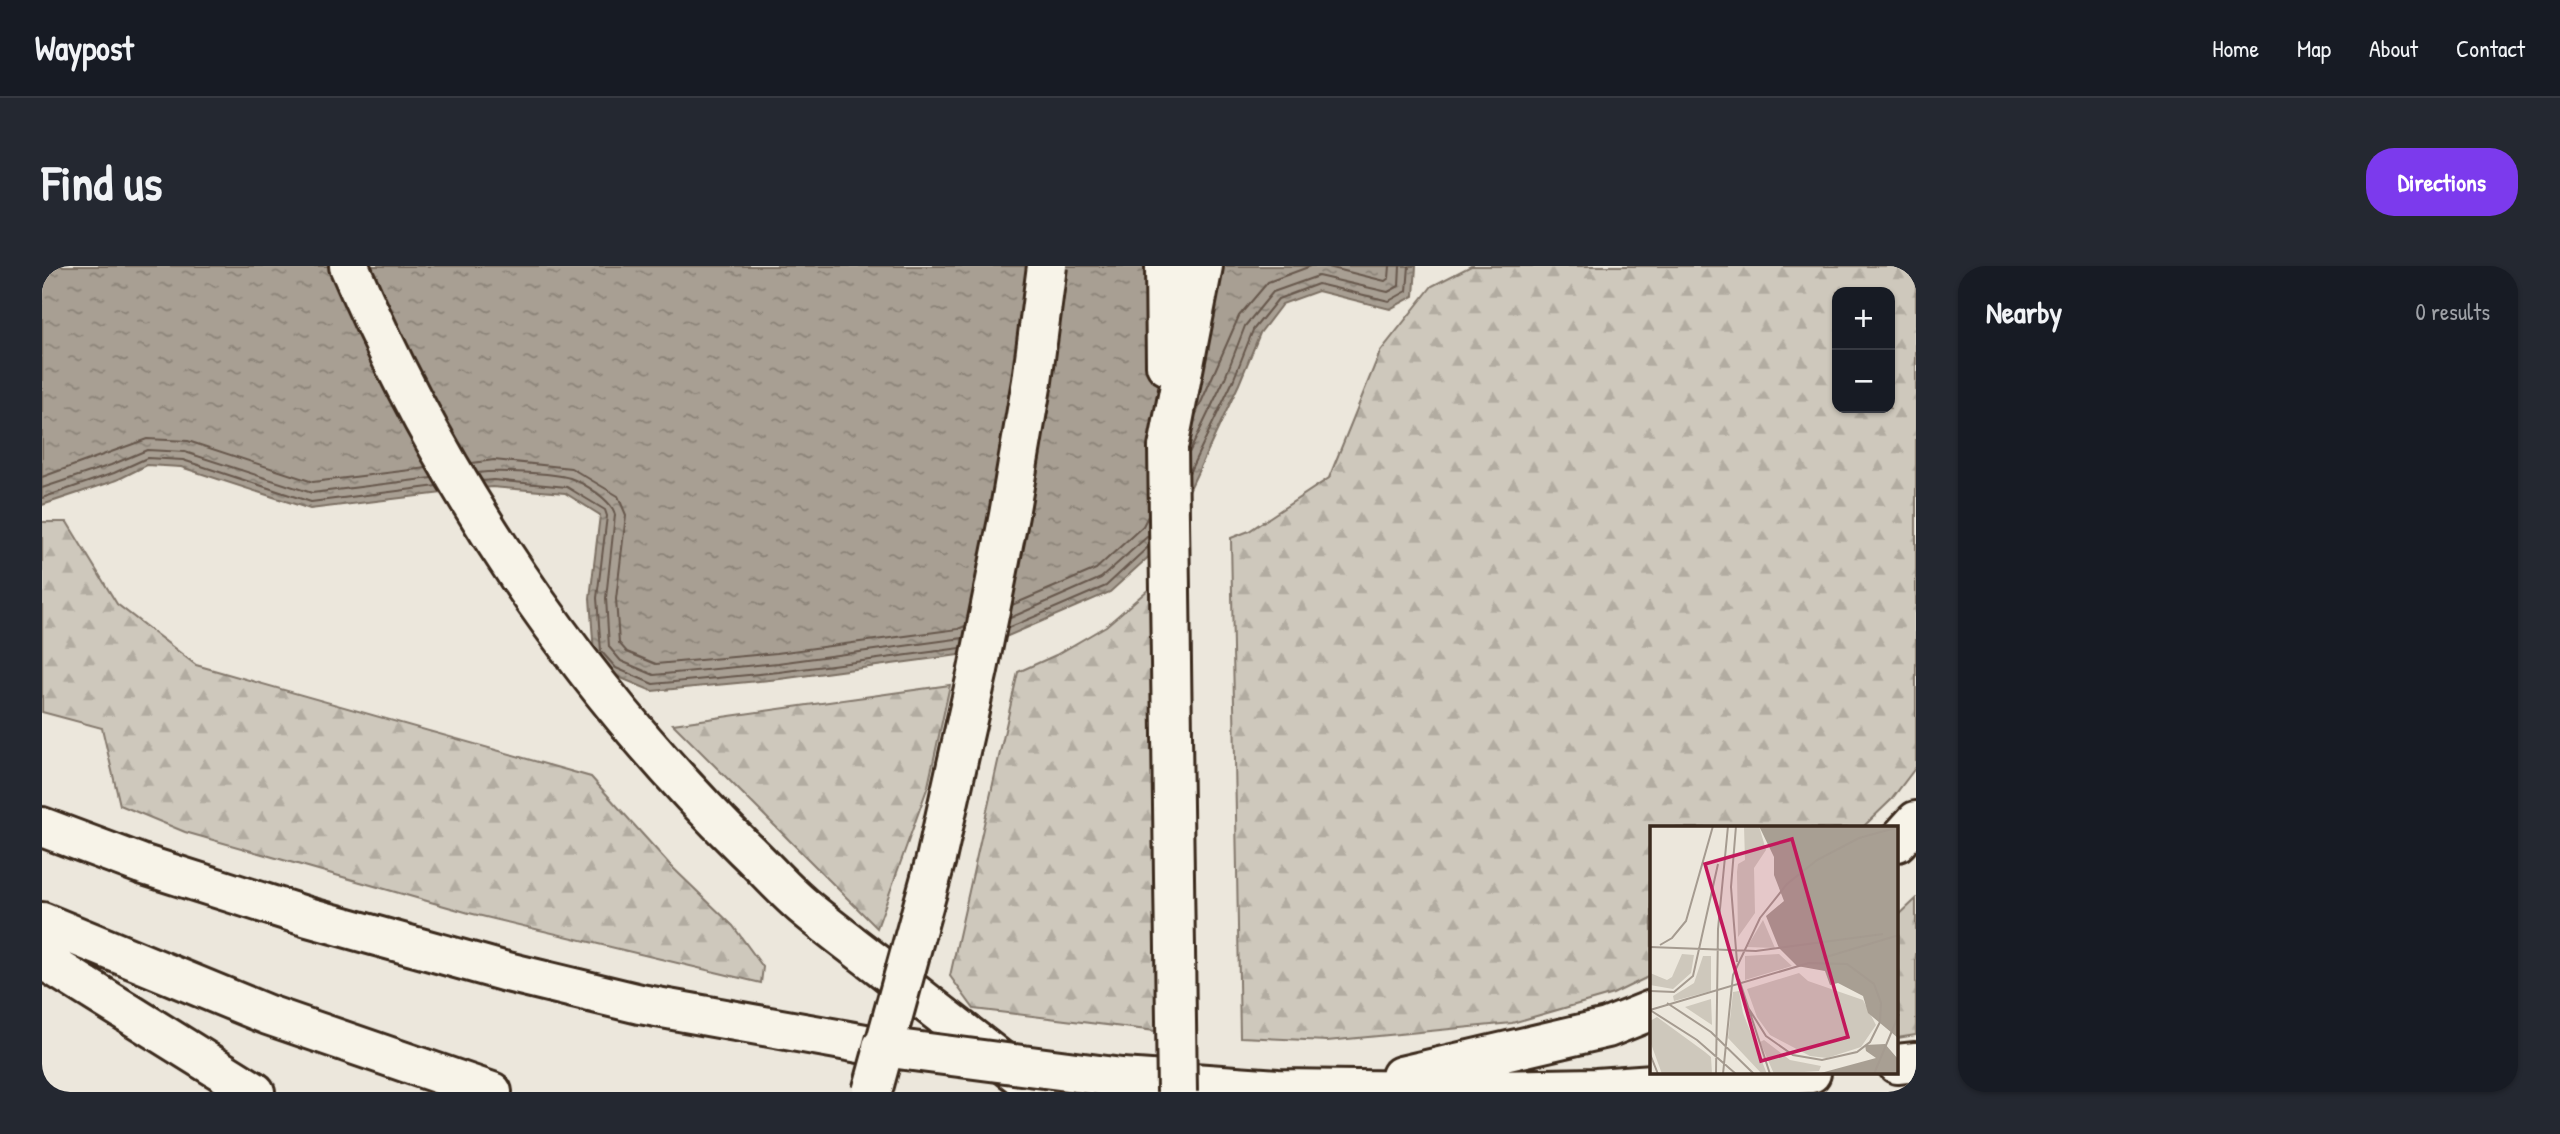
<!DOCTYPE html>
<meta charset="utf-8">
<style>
:root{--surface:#171b24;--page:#242831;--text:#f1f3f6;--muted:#9ea1a6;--line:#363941;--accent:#7c3aed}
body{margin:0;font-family:"Patrick Hand",sans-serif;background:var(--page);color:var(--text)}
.controls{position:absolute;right:21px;top:21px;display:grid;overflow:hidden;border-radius:14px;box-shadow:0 2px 5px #0004}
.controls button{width:63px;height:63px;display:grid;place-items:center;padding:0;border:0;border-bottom:2px solid var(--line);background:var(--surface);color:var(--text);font:35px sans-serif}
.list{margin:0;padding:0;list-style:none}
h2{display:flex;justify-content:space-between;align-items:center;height:91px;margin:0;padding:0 28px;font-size:30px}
h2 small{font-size:23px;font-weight:400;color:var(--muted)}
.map{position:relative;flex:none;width:1874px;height:826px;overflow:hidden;border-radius:28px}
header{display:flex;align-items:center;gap:42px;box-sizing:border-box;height:98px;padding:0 35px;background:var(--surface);border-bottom:2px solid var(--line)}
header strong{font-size:33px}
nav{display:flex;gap:38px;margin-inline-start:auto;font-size:24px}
.intro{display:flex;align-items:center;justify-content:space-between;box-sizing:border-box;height:168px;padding:0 42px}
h1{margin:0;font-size:49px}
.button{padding:18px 32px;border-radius:28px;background:var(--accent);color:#fff;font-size:24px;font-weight:700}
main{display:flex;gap:42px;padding:0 42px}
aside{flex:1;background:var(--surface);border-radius:28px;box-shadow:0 2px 5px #0004}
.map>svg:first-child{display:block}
.forest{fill:url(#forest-firs);stroke:#84796d;stroke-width:2;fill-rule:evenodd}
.water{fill:url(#water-ripples);stroke:#7c7064;stroke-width:2}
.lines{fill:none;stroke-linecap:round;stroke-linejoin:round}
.shore{stroke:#67594d;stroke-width:2}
.highway-casing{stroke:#3b2a1e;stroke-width:44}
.highway{stroke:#f7f3e8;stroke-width:38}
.highway-bridge-casing{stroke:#3b2a1e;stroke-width:44;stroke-linecap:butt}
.highway-bridge{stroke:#f7f3e8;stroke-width:38}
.inset-road{fill:none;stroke:#a59b90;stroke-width:2}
.view{fill:#c2185b;fill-opacity:0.15;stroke:#c2185b;stroke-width:3.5}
.inset-edge{fill:none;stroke:#3b2a1e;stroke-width:3.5}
</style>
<header>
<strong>Waypost</strong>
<nav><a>Home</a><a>Map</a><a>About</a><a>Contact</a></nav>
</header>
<div class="intro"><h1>Find us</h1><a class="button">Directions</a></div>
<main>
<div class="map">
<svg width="1874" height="826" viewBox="0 0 1874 826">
<defs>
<pattern id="forest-firs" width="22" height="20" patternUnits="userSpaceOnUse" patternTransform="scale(1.75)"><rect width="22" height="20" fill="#cec8bc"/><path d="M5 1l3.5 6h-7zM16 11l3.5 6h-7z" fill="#b2aca1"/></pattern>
<pattern id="water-ripples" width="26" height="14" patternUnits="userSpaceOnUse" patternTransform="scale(1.75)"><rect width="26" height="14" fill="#a89f93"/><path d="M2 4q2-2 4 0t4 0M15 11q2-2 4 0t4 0" fill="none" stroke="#8a8277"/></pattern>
</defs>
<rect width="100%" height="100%" fill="#ece7dc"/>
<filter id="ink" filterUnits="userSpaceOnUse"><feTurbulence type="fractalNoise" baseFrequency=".0143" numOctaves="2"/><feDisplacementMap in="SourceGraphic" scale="14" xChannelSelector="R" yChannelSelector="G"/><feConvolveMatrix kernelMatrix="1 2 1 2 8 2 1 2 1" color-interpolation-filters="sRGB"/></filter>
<g filter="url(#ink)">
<path class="forest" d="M1429,0H1874V501L1849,534L1820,562H1610V709L1571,728L1470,757L1285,775L1198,771L1189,272L1207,265L1287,212L1338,86L1390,20ZM1848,26V142H1795V26Z
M0,256H25L75,338L154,399L549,511L629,600L691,660L721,701L719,717L427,647L143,566L78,539L60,462L0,446Z
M1114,317V765L932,743L908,710L976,406L1014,389L1064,360Z
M908,419L886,520L835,662L631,458Z
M1874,633V769L1855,772V651Z"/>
<path class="water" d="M0,0H1374L1372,30L1348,43L1276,25L1240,38L1218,67L1197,118L1123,276L1068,326L924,388L738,413L610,425L569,408L552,388L548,332L558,249L523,227L450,221L268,243L139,201L105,199L75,214L0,239Z"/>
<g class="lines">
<path class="shore" d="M1282,0L1343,15L1347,12L1348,0
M1154,148L1197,50L1226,16L1269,0
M1147,187L1183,112L1203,60L1231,26L1276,10L1346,26L1357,20L1358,0
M430,197L452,194L529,202L576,230L584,249L574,333L577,377L585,386L614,398L735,387L916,363L923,360
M436,207C454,204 511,207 528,212C542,217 571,235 573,249L564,332L567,381L579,395L612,409L736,397L921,372
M1147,207L1191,115L1211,64L1236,33L1276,18L1347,35L1365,25L1367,0
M0,211L105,173L146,175L271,216L385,202
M440,215L451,214L525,221L563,244L565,250L555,332L559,385L574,402L611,418L737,406L919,382
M0,222L69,199L105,184L143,186L270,227L390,212
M0,232L72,207L105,192L141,194L269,236L395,220
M970,339L1054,303L1101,260L1106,250
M968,352L1059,312L1106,270
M966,362L1064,320L1106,281"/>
<g class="highway-casing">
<path id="highway" d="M307,0C399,216 535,418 702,582C722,601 740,622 761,640C786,661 813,681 839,701C892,743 945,784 999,826
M1123,0L1124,99
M1126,182L1161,0
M0,561L99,598L266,651L461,705L598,738L840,781
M1855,576L1874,555
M0,656L226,749L450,826
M0,693L213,826
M1855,798L1874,796
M1359,810L1565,762L1610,744
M1080,812L1236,823L1394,825L1554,822L1769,807"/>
</g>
<use href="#highway" class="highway"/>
<g class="highway-bridge-casing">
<path id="highway-bridge" d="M1126,182L1135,826
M840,781L1080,812
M830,826L894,593L936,404L967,249L990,115L1005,0"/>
</g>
<use href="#highway-bridge" class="highway-bridge"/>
</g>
</g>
<g transform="translate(1608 560)">
<rect width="248" height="248" fill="#ece7dc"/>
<path d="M94,0H109L116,24L104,42L105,87L88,111L87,46L88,38L95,34ZM113,94L125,122L97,121ZM32,128L44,129L41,147L23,163L0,159V147L17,154L22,151ZM129,128L142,140L95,154V130ZM53,130H61V165L24,175L23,170L44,157ZM149,147L158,155L213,174L226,199L211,221L177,232L160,230L120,209L107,191L97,163ZM89,165L93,187L117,248H112L78,212L83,166ZM61,173L62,199L35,181ZM7,191L55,226L61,231L62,248H12L0,215V195ZM114,214L140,234L171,240L169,245L124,248L110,216Z" fill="#cec8bc"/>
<path d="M109,0H248V212L218,187L213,170L188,157L180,159L175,145L147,140L129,122L116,90L134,75L124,49V31ZM235,218L248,233V248H167L226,232L216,225L215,219Z" fill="#a89f93"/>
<path class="inset-road" d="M86,0L81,61L87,136M10,119L22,112L36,95L63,0M0,121L106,125L233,108M173,132L249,109M89,153L120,248M0,165L24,166L43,150L68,38M94,175L116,210L143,229L172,234L207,226L220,216L230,196L231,177L224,158L197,138L157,137M17,177L61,206L104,248M0,184L159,137M0,184L47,214L86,248M0,228L8,248M66,248L68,103L78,0M73,248L83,149L110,92L137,58L167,34L209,12L249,1M224,248L249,188"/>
<path class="view" d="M142,13L198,211L111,235L55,38Z"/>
<rect width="248" height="248" class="inset-edge"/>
</g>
</svg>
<div class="controls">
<button>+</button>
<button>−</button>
</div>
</div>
<aside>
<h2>Nearby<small>0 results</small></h2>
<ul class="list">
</ul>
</aside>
</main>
